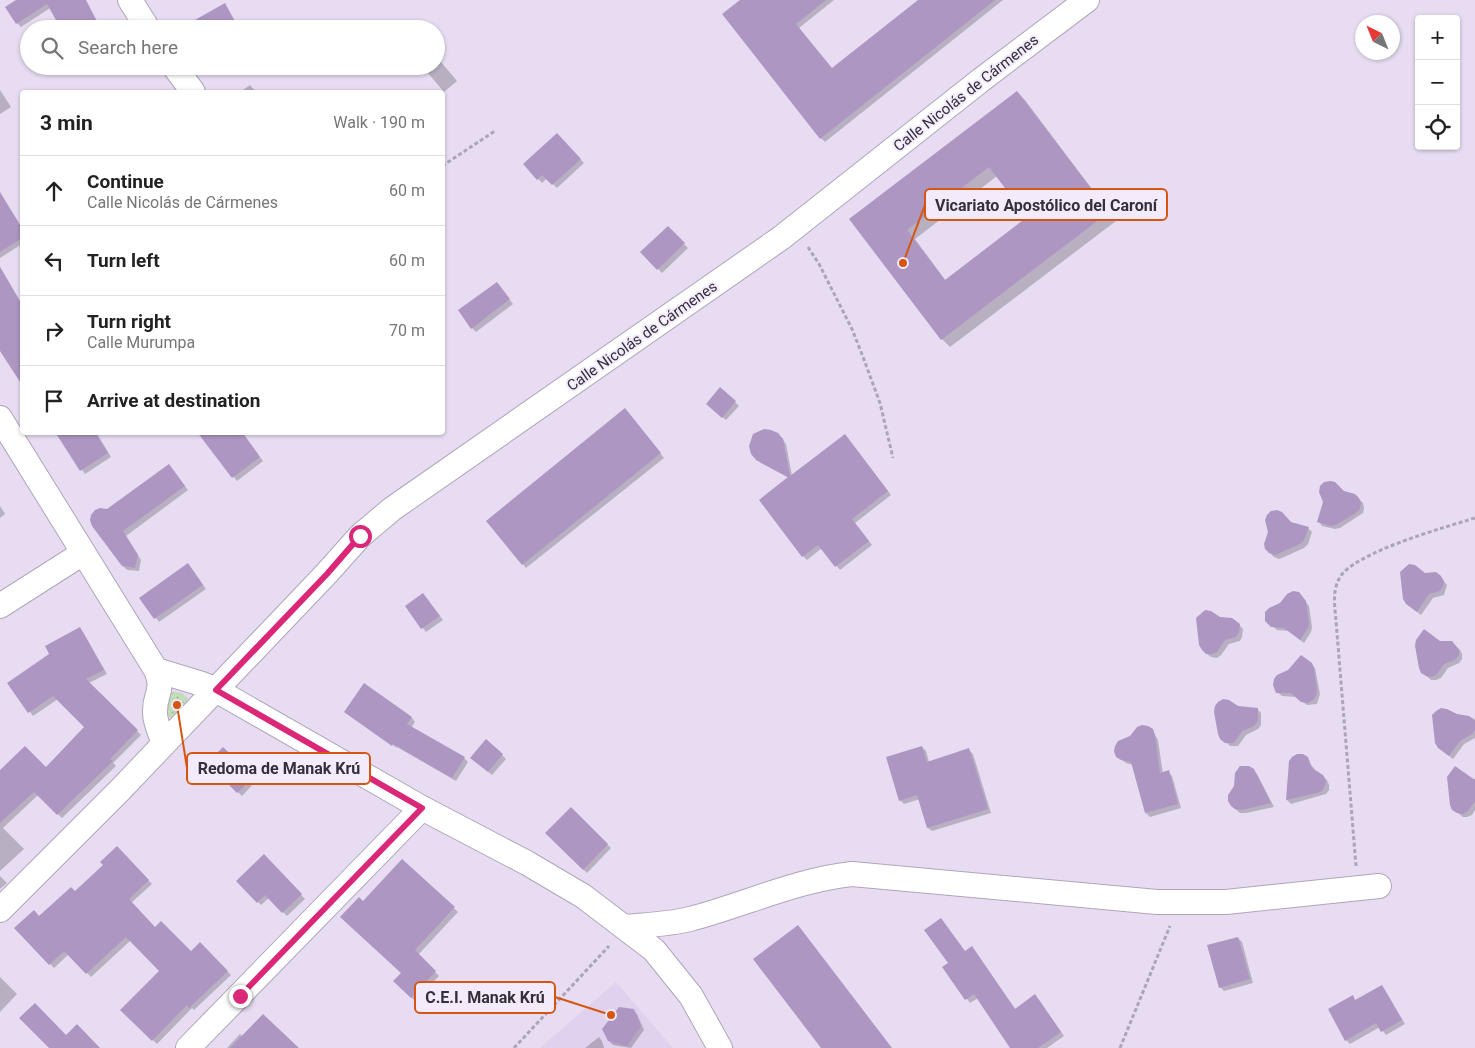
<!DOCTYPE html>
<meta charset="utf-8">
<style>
:root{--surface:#fff;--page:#f6f6f6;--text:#222;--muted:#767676;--line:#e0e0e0}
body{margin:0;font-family:Roboto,sans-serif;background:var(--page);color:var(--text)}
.controls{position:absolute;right:15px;top:15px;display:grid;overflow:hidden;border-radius:5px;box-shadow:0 1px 4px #0004}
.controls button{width:45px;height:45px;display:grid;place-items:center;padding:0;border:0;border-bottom:1px solid var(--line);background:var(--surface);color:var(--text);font:25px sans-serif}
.compass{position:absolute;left:1355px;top:15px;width:45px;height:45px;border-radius:50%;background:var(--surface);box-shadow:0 1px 4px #0004;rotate:317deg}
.stop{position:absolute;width:15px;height:15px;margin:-11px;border:4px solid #db2777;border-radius:50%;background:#fff}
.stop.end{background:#db2777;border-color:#fff;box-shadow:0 1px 5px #0008}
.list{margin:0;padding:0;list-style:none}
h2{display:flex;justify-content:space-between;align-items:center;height:65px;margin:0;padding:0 20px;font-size:21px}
h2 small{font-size:16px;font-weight:400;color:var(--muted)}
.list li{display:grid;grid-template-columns:32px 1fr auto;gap:15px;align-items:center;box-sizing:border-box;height:70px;padding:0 20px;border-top:1px solid var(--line)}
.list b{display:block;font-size:19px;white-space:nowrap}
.list p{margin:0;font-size:16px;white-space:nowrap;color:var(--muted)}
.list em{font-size:16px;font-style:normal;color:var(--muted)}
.icon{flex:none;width:28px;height:28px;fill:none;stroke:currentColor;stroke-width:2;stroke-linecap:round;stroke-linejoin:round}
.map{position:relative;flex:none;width:1475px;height:1048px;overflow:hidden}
.search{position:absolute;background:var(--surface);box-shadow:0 1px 4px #0004;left:20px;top:20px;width:425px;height:55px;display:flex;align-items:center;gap:12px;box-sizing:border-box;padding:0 18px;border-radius:28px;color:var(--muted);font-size:19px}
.panel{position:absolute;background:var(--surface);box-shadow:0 1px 4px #0004;left:20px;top:90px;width:425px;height:345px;border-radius:5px}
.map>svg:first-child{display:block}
.built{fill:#e0d1ee}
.grass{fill:url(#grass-dots)}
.shadow{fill:#0003;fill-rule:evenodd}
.building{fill:#ae96c3;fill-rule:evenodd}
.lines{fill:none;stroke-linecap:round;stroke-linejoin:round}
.minor-casing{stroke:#b0a5ba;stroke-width:26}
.path{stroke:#ada4b6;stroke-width:3;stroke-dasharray:4 2.5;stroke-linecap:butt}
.minor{stroke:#fff;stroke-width:24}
.route{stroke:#db2777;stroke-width:6}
.labels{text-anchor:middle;stroke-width:4;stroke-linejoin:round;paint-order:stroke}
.street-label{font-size:15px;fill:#342f38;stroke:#f3eafc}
.leader{fill:none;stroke:#d65510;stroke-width:2}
.callout-dot{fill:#d65510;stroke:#f3eafc;stroke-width:2}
.callout{fill:#f3eafc;stroke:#d65510;stroke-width:2}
.callout-label{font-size:16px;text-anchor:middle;font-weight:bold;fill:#342f38}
</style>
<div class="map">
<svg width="1475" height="1048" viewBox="0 0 1475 1048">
<defs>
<pattern id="grass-dots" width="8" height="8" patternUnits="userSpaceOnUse" patternTransform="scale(1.25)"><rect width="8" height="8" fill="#c3dcba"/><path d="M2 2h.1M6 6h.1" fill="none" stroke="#a8bda1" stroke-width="1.8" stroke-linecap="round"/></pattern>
</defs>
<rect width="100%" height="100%" fill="#e7dcf2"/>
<path class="built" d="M616,982L673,1048H540Z"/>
<path class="grass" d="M174,692C183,692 186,695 190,703L172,719L166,715L168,695Z"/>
<path class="shadow" d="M18,0H56L58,3L21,27L17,23Z
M742,0H834L799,28L832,70L920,0H1003L825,142L821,138Z
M225,5L240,29H205Z
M436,56L457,81L444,92L422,66H436Z
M250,85L256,92H240Z
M0,90L11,107L0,114Z
M1017,92L1025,100L1116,221L950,347L942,339L850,219ZM997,176L1029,218L946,281L915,239Z
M557,135L584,163L557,188L547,178L542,183L525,165Z
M9,208L22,228V244L0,258V213Z
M668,228L688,248L662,273L642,252Z
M0,267L22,304V309L7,318L22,342V383L0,349Z
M500,287L513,304L476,332L472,328Z
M735,402L739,406L726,420L711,408Z
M628,414L664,458L526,568L488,521Z
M59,432H96L111,457L85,474L57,433Z
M242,432L263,461L237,481L203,438Z
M782,438L786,444L792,476L848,439L891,495L855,523L872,545L840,570L822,548L807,560L803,556L789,478L761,463L757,459Z
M173,470L188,490L126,536L141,560L139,571L127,570L119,562L93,525L108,511Z
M1343,492L1355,495L1363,503L1364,508L1363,513L1340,528L1335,529L1322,526L1319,522Z
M0,506L5,514L0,518Z
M1291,523L1308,528L1312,532L1308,544L1304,548L1284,557L1279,559L1274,557L1266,549Z
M192,569L206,589L159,622L141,598Z
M1425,574L1440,577L1447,585L1444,595L1433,598L1421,615L1407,604Z
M1302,598L1309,606L1312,627L1311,632L1304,643L1289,631L1277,630L1268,622Z
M427,599L443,620L426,632L406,607Z
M1220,618L1239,625L1243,629L1242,637L1240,641L1229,644L1221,655L1217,658L1211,657L1207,654Z
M79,629L83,632L107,674L89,683L141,735L113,763L116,766L62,818L38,795L3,828L24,849L0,871V789L46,769L86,727L58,699L33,716L9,683L51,654Z
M1440,642H1452L1460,650L1462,654V659L1459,663L1448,668L1441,678L1436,680H1431L1422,672Z
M1311,664L1315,668L1320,694L1317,704L1307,705L1296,697L1282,696L1277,692Z
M365,685L412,718L415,722L411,728L464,758L468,762L456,781L397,747V748L350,716Z
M1238,707L1257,709L1261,713V725L1258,729L1246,735L1238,746H1230L1226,742Z
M1475,722V738L1464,744L1453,759L1443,751Z
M1152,730L1158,740L1163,774L1168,772L1172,776L1181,808L1150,817L1146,813L1133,765L1126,763L1117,756Z
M922,747L926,751L929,762L969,750L973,754L991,813L932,831L928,828L920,799L904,804L900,800Z
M223,748L256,781L242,796L208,763Z
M502,755L506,759L492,775L476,761Z
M1302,756L1314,768L1315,771L1327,780L1329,785V790L1326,794L1291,804L1287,800L1291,762Z
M1253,770L1257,774L1274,807L1246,813H1240L1232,806Z
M1472,779H1475V810L1472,815L1467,817H1463L1453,809Z
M571,809L611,848L587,873L547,833Z
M117,847L152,884L131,903L155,928L191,953L200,944L231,975L194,1010L192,1008L157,1044L122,1010L160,971L131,940L91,977L69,954L54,968L16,928L40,918L75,893L105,865Z
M264,856L305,899L287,916L269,898L261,905L238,881Z
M402,861L458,912L418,955L439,976L415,1001L395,981L403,973L364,902Z
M0,876L7,883L0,889Z
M1238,938L1242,942L1253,983L1224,991L1220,987Z
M972,948L1016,1010L1039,1000L1064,1036L1047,1048H1012L978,998L970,1003L944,967Z
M0,977L17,994L0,1012Z
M1381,986L1385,990L1405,1024L1386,1035L1380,1027L1350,1044L1346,1040L1329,1010L1353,997L1356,1001Z
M633,1010L637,1014L644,1030L631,1048L613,1045L609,1041Z
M240,1034L243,1037L291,1048H227Z
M599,1037L602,1041L604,1048H585Z"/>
<path class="building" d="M16,0H86L101,29H61L47,4L16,24L5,7Z
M740,0H826L796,24L832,68L918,0H995L820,139L722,14Z
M225,3L239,29H179Z
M1017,91L1109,212L941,340L849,219ZM989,167L1027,217L945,280L907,230Z
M557,133L581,159L552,185L542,175L537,180L523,164Z
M0,192L22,228V238L0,252Z
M668,226L685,243L657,270L640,252Z
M0,267L22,305V385L0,351Z
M497,282L510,299L471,329L458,310Z
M720,387L736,401L722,418L706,404Z
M625,408L661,453L522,565L486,521Z
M764,429L771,430L778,433L783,439L790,476L845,434L888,491L852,519L869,541L835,567L818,545L802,557L759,500L788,477L756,460L751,454L749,446L753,434Z
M55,432H95L108,453L80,471Z
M197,432H242L260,457L232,478Z
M169,464L185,486L123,531L138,555L135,568L122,566L92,526L90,520L91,515L95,510L100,508L107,509Z
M1330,481L1335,482L1344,491L1355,494L1359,498L1361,503L1360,509L1356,513L1336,525L1331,526L1317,522L1323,502L1319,492L1320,486L1324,482Z
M1277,510L1282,512L1291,522L1309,527L1304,540L1300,544L1275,555L1269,553L1265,549L1264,544L1268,532L1265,520L1267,515L1271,511Z
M188,563L203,585L154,619L139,598Z
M1409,564L1415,565L1425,573L1436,572L1441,576L1444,581L1443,586L1440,591L1429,594L1417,612L1406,604L1403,599L1400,572Z
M1293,591L1299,592L1306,601L1309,623L1308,628L1300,640L1284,628L1271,627L1265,621V612L1269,608L1280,603L1287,594Z
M423,593L440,616L421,629L405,606Z
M1205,610L1211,611L1220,617L1232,618L1240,624L1239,632L1236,637L1225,640L1217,652L1212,654H1206L1202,650L1199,645L1196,618Z
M80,627L104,670L86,679L138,730L110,759L113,761L57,815L34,792L0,823V770L25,746L46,767L84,727L53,696L28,713L7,683L49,654L45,646Z
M1424,629L1440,641H1452L1459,650V655L1455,660L1444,664L1437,674L1432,677L1426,676L1421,673L1419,668L1415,646L1416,640Z
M1301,655L1312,663L1314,668L1317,690L1316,696L1313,700L1308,703L1301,702L1291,693H1276L1273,685L1274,679L1277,675L1288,670Z
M364,683L412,717L407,724L465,757L452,778L393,744L392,746L344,712Z
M1223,699L1229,700L1238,706L1258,708V721L1254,726L1242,731L1234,743H1225L1220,739L1218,734L1214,712L1215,706L1218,702Z
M1441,708L1447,709L1457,714L1469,716L1475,720V730L1472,734L1460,741L1449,756L1438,748L1435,743L1432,715L1436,711Z
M1142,725L1148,726L1153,729L1155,735L1160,773L1169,770L1178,804L1145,813L1131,762L1121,760L1116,757L1114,751L1115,746L1118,741L1130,736L1137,727Z
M486,739L503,754L488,772L470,758Z
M922,746L927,762L969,748L988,809L927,828L917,795L899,801L886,757Z
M223,747L254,777L237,793L207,763Z
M1297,754H1303L1308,757L1312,768L1323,775L1326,780L1325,785L1322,791L1317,793L1286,800L1289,761L1292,757Z
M1240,766H1249L1254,769L1271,803L1242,810L1235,809L1231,806L1228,801V795L1234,786L1235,773Z
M1455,766L1475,780V801L1468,811L1463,814L1457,813L1452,810L1450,805L1447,777Z
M571,807L608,844L583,870L545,833Z
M117,846L149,880L129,899L155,927L161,921L191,951L200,942L228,971L189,1008L187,1005L152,1041L120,1010L159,971L126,937L86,974L64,951L49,965L14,928L34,910L39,916L71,887L75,891L103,865L100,862Z
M264,854L302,894L282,913L265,895L257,903L236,881Z
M402,859L455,907L415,950L436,971L411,998L393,981L401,973L340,917L359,897L363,901Z
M941,918L965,951L972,946L1015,1009L1035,994L1061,1032L1038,1048H1010L974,994L965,1000L942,967L948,963L924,930Z
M798,925L892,1048H821L753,959Z
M1238,937L1250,979L1219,988L1207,945Z
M1382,985L1402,1020L1381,1032L1376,1023L1345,1041L1328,1009L1353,995L1355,1000Z
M35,1003L66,1035L77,1024L100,1048H49L19,1018Z
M619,1007L634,1009L641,1026L627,1046L608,1041L602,1029Z
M263,1014L299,1048H230Z"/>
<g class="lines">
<g class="minor-casing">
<path id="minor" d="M130,0L148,29
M174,66L193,92
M0,418L156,670C165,692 154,693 155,713C155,723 161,734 164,744
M0,606L83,553
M156,670L202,684L216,690L422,808L527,863L583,896L654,950L691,996L720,1048
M0,910L121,789L327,573L360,536L392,509L781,238L981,80L1087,0
M626,927C647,925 670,924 690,919C744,905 796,880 852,874L1157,902H1226L1379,886
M188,1048L422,808"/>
</g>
<path class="path" d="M442,166L495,131
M808,247L819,264L852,329L863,357L880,403L893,458
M1356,866L1336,621C1335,608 1332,592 1339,579C1351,553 1446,527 1475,518
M514,1048L609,946
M1120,1048L1170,926"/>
<use href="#minor" class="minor"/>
</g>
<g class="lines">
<path class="route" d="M240,996L422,808L216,690L327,574L360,536"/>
</g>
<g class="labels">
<g class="street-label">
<text transform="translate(966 93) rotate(-38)" y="5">Calle Nicolás de Cármenes</text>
<text transform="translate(642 336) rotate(-35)" y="5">Calle Nicolás de Cármenes</text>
</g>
</g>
<path class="leader" d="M903 263L925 205M177 705L187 768M611 1015L555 997"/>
<g class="callout-dot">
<circle cx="903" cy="263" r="5"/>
<circle cx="177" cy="705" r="5"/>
<circle cx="611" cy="1015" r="5"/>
</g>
<g class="callout">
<rect x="925" y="189" width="242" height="31" rx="5"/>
<rect x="187" y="753" width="183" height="31" rx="5"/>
<rect x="415" y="982" width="140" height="31" rx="5"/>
</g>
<g class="callout-label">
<text x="1046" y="211">Vicariato Apostólico del Caroní</text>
<text x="279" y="774">Redoma de Manak Krú</text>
<text x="485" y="1003">C.E.I. Manak Krú</text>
</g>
</svg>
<div class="controls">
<button>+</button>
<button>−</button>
<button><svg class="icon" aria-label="locate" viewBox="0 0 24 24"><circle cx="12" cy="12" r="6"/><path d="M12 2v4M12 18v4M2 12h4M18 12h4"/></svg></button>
</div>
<svg class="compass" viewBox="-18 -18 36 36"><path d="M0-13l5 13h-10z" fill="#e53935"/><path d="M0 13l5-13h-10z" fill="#767676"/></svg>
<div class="stop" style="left:360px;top:536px"></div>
<div class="stop end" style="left:240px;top:996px"></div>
<div class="search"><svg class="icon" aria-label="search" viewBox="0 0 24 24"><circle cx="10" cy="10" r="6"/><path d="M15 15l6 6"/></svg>Search here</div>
<section class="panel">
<h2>3 min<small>Walk · 190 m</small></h2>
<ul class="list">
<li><svg class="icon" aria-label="ahead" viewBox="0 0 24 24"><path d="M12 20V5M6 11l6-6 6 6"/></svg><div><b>Continue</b><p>Calle Nicolás de Cármenes</p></div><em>60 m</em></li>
<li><svg class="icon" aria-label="left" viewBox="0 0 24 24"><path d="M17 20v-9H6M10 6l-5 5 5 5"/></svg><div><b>Turn left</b></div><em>60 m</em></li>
<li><svg class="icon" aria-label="right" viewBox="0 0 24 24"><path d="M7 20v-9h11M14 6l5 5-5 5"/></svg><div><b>Turn right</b><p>Calle Murumpa</p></div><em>70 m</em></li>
<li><svg class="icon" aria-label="arrive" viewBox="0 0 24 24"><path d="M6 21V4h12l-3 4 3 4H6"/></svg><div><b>Arrive at destination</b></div></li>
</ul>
</section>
</div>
